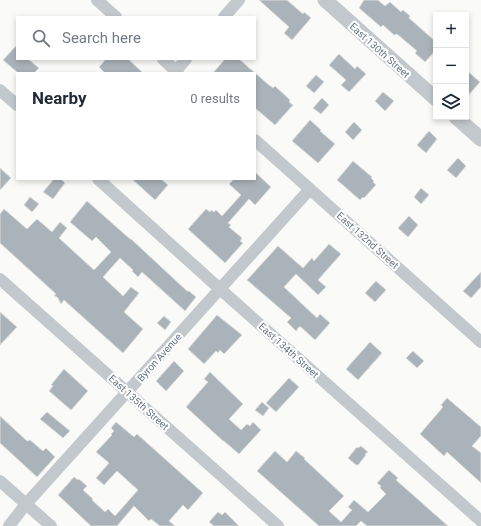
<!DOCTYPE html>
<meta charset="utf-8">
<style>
:root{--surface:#fff;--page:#f2f2f3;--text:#1f2937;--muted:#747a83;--line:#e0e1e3}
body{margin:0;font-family:Roboto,sans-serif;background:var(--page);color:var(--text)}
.controls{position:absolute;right:12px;top:12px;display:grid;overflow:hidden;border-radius:0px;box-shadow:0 2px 6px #0003}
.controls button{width:36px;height:36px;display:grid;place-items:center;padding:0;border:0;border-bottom:1px solid var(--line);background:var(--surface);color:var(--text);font:20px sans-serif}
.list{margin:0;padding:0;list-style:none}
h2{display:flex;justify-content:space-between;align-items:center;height:52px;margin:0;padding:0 16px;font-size:17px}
h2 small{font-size:13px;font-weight:400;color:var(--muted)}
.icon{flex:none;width:22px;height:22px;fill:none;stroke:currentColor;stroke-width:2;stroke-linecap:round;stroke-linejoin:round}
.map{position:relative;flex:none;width:481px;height:526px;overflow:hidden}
.search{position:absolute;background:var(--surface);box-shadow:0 2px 6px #0003;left:16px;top:16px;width:240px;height:44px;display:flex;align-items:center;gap:10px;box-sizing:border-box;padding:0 14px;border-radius:0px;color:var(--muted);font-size:15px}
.panel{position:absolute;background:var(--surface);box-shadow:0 2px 6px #0003;left:16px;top:72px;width:240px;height:108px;border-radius:0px}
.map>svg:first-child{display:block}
.building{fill:#aab3b9;stroke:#dcdcda}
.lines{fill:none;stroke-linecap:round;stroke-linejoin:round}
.minor{stroke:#c3c8cc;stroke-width:12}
.tertiary{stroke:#c3c8cc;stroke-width:15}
.labels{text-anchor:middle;stroke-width:4;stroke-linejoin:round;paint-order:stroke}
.street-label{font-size:10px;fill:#657683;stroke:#fff}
</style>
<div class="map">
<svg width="481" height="526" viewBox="0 0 481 526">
<rect width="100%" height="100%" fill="#fafaf8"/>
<path class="building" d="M259,0H287L303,14L304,12L311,18L292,40L284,33L289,27Z
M364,0H378L385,6L390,2L401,12L403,10L410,16L409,18L436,42V50L425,62L415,53L417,51L397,34L395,35H394L383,25L381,27L359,8Z
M17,45V59H28L39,68L34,73H18L3,60Z
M339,54L355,69L357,66L366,74L349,92L341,85L346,80L329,65Z
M106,59H128L143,73H105L99,67Z
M225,59H239L255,73H213Z
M466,70L480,82L466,98Z
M255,73L269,85L273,88L275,86L290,100L289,102L293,105L275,125L255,108Z
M316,75L324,82L314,93L306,86Z
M383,92L394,101L385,111L375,101Z
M322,98L329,105L321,114L313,108Z
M310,120L321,130L320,131L335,144L318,163L292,141Z
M354,122L362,130L353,140L345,132Z
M429,131L437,139L426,153L417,145Z
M458,158L466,166L456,178L447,170Z
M353,161L372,177L371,178L374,181L373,182L376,185L364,198L363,197L360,200L337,180Z
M0,168L11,178L0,190Z
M255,172L271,187L255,205L249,199L228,223L231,225L229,227L242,238L240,241L243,243L225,263L188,229L206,209L210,212L211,210L214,212L216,210L222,216L241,195L229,184L234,179H255Z
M54,179H61L65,183L53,199L43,192Z
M132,179H161L168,185L155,200Z
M421,188L429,195L421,204L414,197Z
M30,197L39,204L32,212L24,205Z
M87,201L130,239H131L187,291H189L196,297L185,311L142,272L138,277L132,271L133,270L120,258L103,277L123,296L131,287L139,293L124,312L143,329L123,353L65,301L64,300L61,304L58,298L54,295L56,294L0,243V214L4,209L27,229L37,219L52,232L60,222L67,228L59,238L94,270L111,252L96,237L92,241L70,222Z
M409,216L418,225L408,237L398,228Z
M329,244L341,254L318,280L326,287L318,295L296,274L284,287L317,318L320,314L330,323L315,340L301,327H299L296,331L287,322L291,318L247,280L278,246L303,268L312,258L314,261Z
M481,272V287L471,298L463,291Z
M376,281L386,290L375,302L365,293Z
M0,312L17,327L0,345Z
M217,315L242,335L224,354L220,350L218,353L216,351L204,364L188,349Z
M164,316L171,322L165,330L157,323Z
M370,342L382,353L358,380L346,369Z
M413,351L424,361L417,368L406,358Z
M174,361L184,371L166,391L156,381Z
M64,369L88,391L71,410L49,391L53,386L51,385Z
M210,372L243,404L229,419L241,430L247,424L250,426L253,422L261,430L239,454L224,441H223L186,407L208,382L204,379Z
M289,378L299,387L276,412L266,403Z
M447,398L481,427V436L472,446L481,453V483L447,452L444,456L420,434L443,407L441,405Z
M262,402L269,408L263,416L255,410Z
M47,412L70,431L63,438L40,419Z
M0,416L27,441L30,440L43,451L46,448L55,457L37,477L0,443Z
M116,422L134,437L137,434L203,493L188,510L183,505L169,521L175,526H160L151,519L149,521L134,506L117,526H91L58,495L74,477L78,480L79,479L87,486L83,490L93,499L92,500L105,512L108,509L115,516L138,490L117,471L104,485L96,478L109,463L96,452L112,435L111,434L114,431L111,428Z
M361,446L368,452L365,454L366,455L358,465H356L348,458L357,447L358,448Z
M275,451L287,462L296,451L305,458L304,459L344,496L329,511L341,522L352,510L348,507L354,500L368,512L386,494L380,488L381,486L377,483L389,470L398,478L396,480L448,526H367L361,521L356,526H319L257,471Z
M218,512L222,515L225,512L239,526H214L209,522Z"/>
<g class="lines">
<path class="minor" d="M97,0L116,17
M224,17L239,0
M163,59L178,73
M176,71L186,59
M0,90L17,105
M255,140L481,342
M98,179L220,289L481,521
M0,279L278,526
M0,481L51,526
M9,526L26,504L310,189"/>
<path class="tertiary" d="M325,0L436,99
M456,117L481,139"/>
</g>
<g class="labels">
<g class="street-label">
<text transform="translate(380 50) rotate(42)" y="4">East 130th Street</text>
<text transform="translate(368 240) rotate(42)" y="4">East 132nd Street</text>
<text transform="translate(289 350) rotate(42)" y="4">East 134th Street</text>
<text transform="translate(159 357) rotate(-48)" y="4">Byron Avenue</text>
<text transform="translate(139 402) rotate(42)" y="4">East 135th Street</text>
</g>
</g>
</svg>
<div class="controls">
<button>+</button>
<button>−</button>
<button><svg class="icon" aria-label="layers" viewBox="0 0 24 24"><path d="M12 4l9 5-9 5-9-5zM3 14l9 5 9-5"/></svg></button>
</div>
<div class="search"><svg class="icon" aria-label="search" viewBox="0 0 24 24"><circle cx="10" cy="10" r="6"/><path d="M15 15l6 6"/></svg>Search here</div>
<section class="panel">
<h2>Nearby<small>0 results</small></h2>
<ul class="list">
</ul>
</section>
</div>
